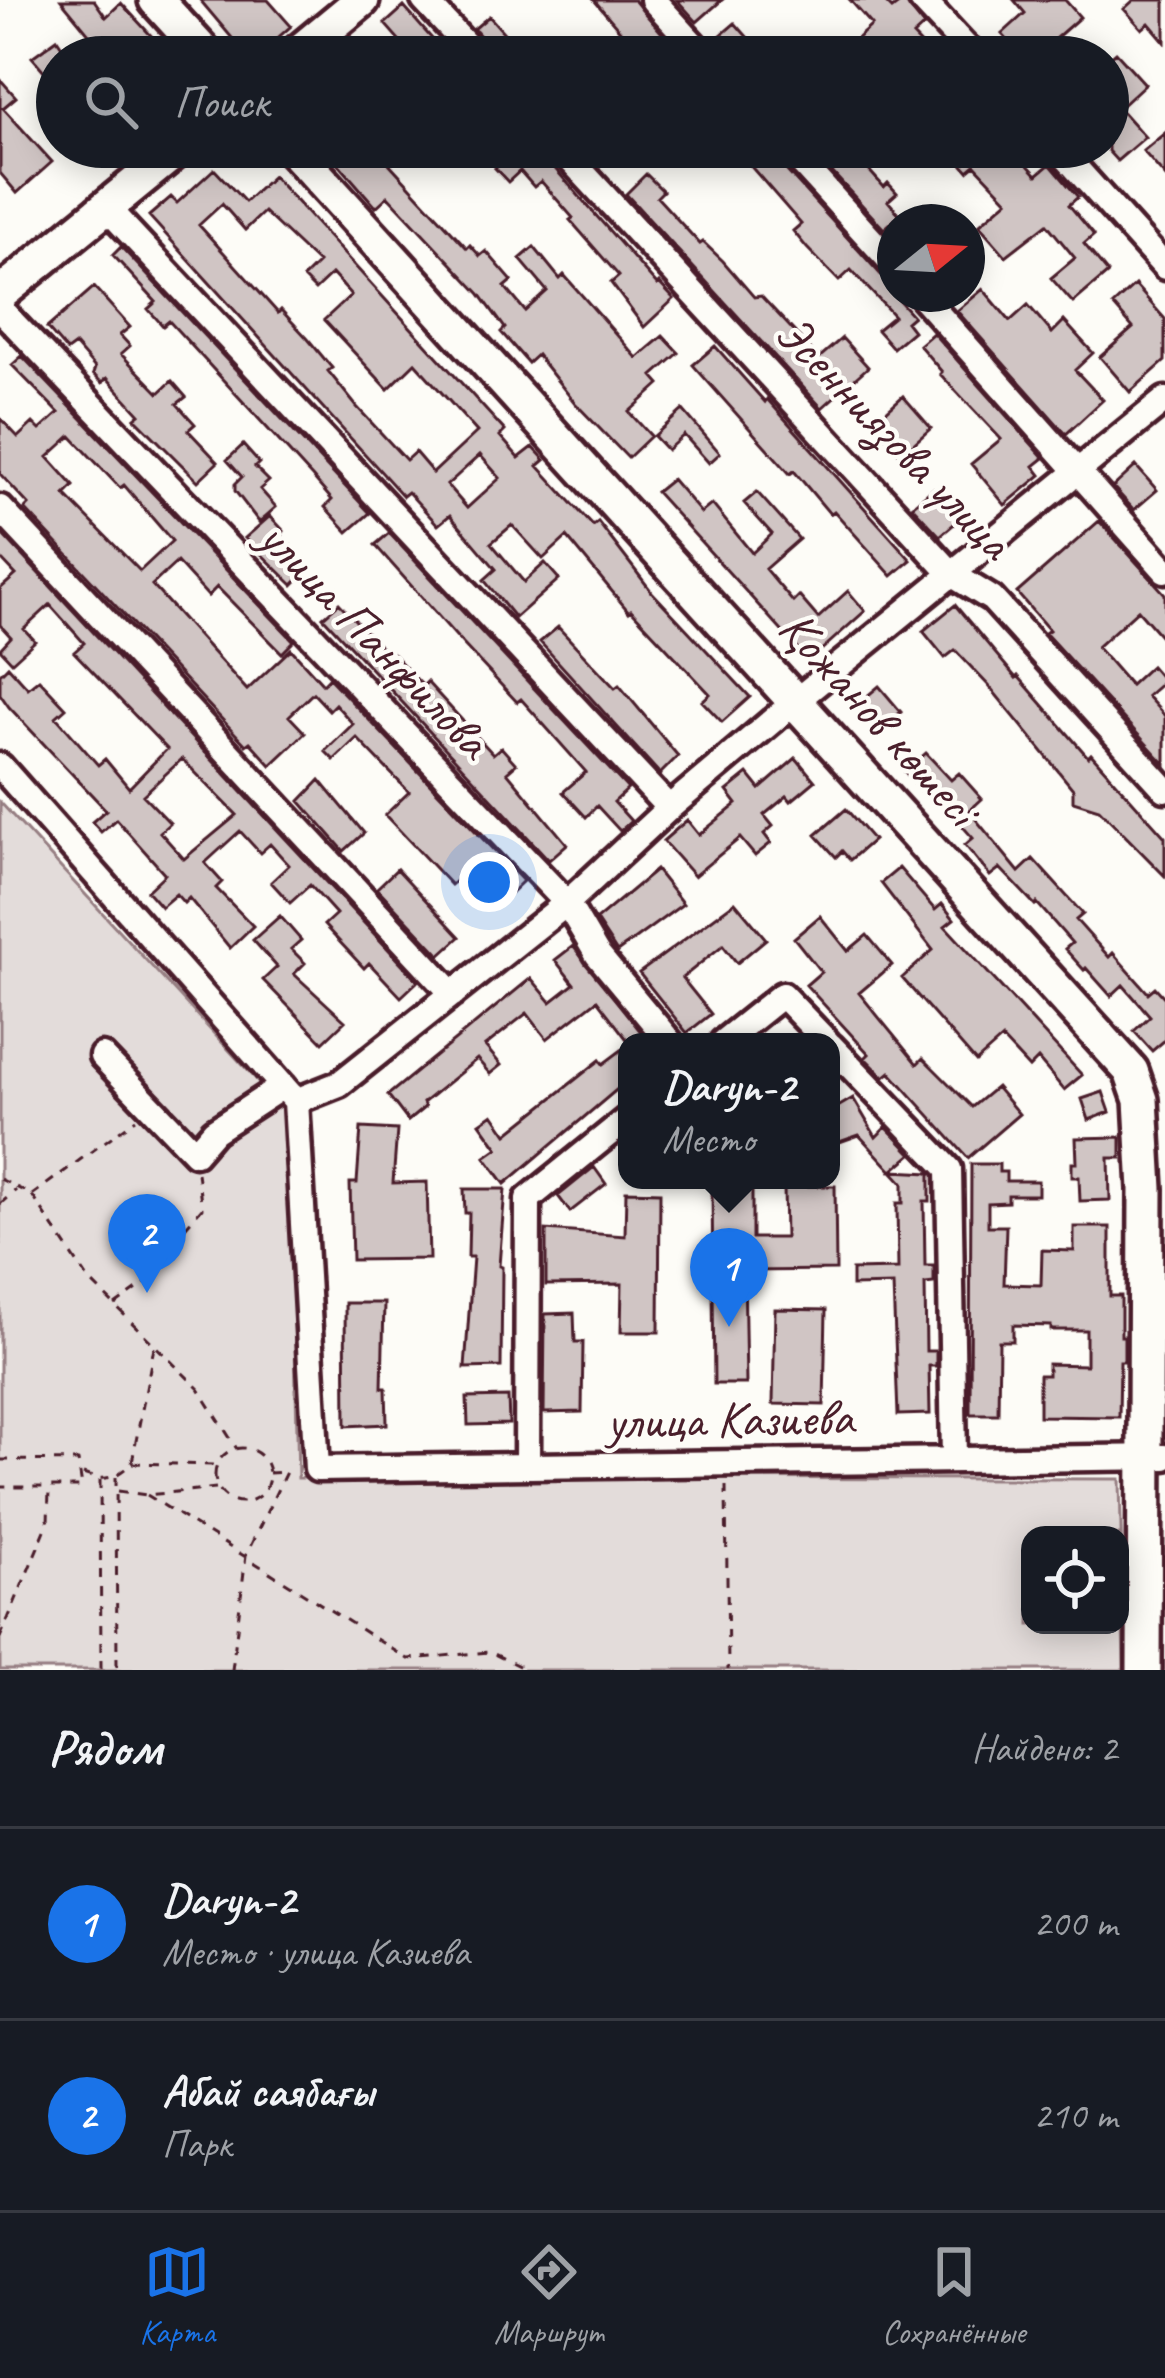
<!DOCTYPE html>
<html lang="ru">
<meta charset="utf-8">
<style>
:root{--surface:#171b24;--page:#20242c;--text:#f1f3f6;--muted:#9ea1a6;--line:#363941;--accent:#1a73e8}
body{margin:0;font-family:Caveat,sans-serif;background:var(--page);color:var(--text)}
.controls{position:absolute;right:36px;bottom:36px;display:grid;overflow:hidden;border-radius:24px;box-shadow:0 6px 30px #0003}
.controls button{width:108px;height:108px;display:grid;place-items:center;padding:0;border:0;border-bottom:3px solid var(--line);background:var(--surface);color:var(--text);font:60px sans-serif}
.compass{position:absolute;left:877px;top:204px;width:108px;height:108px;border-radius:50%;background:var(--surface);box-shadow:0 6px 30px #0003;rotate:72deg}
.you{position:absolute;left:489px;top:882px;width:42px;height:42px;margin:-30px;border:9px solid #fff;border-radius:50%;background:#1a73e8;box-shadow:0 0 0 18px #1a73e833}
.badge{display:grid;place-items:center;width:78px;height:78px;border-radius:50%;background:var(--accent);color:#fff;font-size:39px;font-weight:700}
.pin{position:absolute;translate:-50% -99px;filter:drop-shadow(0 3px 6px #0008)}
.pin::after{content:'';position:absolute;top:63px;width:42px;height:36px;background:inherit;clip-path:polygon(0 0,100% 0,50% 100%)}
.popup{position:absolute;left:618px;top:1033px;width:222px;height:156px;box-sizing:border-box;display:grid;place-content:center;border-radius:24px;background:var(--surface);filter:drop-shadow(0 3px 9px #0005);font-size:39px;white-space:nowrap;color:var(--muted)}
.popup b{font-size:45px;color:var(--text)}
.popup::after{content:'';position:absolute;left:50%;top:100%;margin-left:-24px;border:24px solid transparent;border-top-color:var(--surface)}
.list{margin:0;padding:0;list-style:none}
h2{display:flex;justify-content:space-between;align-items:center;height:156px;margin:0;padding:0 48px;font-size:51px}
h2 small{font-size:39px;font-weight:400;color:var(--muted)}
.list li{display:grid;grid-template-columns:78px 1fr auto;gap:36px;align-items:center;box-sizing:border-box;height:192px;padding:0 48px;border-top:3px solid var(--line)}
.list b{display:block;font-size:45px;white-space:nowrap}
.list p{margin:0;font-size:39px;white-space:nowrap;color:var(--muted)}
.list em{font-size:39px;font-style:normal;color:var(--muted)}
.icon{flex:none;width:66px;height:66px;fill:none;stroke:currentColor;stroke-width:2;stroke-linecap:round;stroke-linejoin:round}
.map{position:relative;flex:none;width:1165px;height:1670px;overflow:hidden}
.search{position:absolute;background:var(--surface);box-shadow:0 6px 30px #0003;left:36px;right:36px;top:36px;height:132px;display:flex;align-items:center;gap:30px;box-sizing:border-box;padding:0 42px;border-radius:66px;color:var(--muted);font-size:45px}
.sheet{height:540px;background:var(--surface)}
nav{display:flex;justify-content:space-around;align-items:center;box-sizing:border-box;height:168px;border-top:3px solid var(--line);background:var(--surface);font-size:33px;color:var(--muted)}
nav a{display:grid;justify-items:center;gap:6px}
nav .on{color:var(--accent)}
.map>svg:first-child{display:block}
.green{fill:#e3dcda;stroke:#967e82;stroke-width:3;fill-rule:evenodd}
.building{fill:#d0c5c4;stroke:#4a1f2b;stroke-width:3;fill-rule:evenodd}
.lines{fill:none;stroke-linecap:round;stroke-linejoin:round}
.minor-casing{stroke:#4a1f2b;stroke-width:33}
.major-casing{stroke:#4a1f2b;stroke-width:42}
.path{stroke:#4a1f2b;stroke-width:3;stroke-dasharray:9 9;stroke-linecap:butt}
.minor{stroke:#fdfcf7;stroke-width:24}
.major{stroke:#fdfcf7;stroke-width:33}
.labels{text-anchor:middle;stroke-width:9;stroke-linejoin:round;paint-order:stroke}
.street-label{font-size:51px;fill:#4a1f2b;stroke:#fdfcf7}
</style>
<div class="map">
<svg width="1165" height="1670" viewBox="0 0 1165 1670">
<rect width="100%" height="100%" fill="#fdfcf7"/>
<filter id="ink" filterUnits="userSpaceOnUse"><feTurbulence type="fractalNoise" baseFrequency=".00833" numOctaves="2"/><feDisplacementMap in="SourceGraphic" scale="24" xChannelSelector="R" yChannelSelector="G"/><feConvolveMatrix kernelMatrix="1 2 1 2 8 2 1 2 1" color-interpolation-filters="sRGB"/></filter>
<g filter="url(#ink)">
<path class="green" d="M0,802L290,1116L298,1478L1120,1479L1124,1670H0ZM1030,1535H1120V1625H1030Z"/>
<path class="building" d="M61,0H94L106,17L121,3L156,41L147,49L155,57H108Z
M200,0H268L291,26L256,57H248Z
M594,0H634L672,45L658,57H650L638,43L634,47Z
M677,0H722L697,22Z
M850,0H883L892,9L904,0L924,26L913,36L933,57H892L883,47L872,57H836L872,25Z
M1014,0H1065L1080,17L1056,38L1073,57H1023L1002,34L1025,13Z
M1134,0H1165V42L1149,23L1142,29L1124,9Z
M404,7L448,57H414L385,24Z
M489,16L525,57H499L490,47L474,29Z
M735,23L765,57H726L713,42Z
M57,39L69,57H57V86L32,57Z
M1116,52L1145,84L1119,108L1145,137L1117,161L1108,151V59Z
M0,79L16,97L3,108L52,162L17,193L0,173Z
M1165,133V176L1143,151Z
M324,147H374L467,248L470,245L480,256L486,251L512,281L505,287L525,311L547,291L520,259L534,247L560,279L564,275L637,358L663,336L679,353L653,376L660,384L629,412L651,436L628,458L575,403L537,355L528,363L501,332L505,328L480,294L388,196L376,207Z
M491,147H536L657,285L659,283L674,299L644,327L611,283L619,276L570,220L573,218L541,181L534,187L520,171L508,182L495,168L503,161Z
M734,147H771L775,158L883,277L895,284V296L913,316L906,322L913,331L893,348L877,330L894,316L851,270L839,281L807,248L793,231L801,224Z
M809,147H848L884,187L888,183L897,193L888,201L900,215L884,229Z
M968,147H1011L1037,175L1050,164L1078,197L1069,205L1094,235L1084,244L1108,273L1073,303L1051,278L1075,258L1047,224L1006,256L979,225L1008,200L975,165L968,171L956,157Z
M214,169L245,202L273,176L505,431L500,436L519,458L533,447L545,460L538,466L593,526L598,522L652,592L750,697L722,722L702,701L710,694L631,610L629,612L567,537L543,559L512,525L491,543L524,582L545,563L559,579L515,618L484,580L496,569L450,515L438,525L408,492L403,496L149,216L171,197L177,203ZM222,204L245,230L264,212L318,263L303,278L315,290L332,274L351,295L324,320L388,389L415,363L477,432L433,473L415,452L406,460L357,407L328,371L332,368L308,339L281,310L278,313L199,225ZM480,455L500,478L467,508L447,485Z
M646,174L663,191L657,197L700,244L703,242L723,261L754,297L761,296L819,358L842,338L868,367L822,408L626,194Z
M121,247L370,513L348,532L325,507L332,500L312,477L169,321L163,326L148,309L156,302L113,255Z
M1135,285L1165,319V361L1130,392L1100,357L1133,328L1113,305Z
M94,287L130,327L120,335L130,346L121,354L159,393L172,381L186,397L177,404L195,424L188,430L218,462L198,481L135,418L140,414L107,378L102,383L93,374L95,368L75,345L67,351L47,328Z
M983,289L1010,321L1028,305L1052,333L1064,321L1093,353L1075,370L1103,400L1066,434L957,311Z
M933,333L1044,458L1034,466L1041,475L1005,505L971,464L1001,439L940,374L942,372L919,345Z
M715,346L765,402L767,399L911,560L892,576L834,511L830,514L794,471L790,474L693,365Z
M22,356L294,641L282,653L217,587L208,596L177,562L152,585L247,690L291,649L323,684L329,678L523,881L498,905L467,871L451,885L385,815L409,792L357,738L334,760L325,751L353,724L335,704L329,710L313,693L289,716L305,733L271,765L250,742L246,745L25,509L29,505L0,474V418L18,437L33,423L40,430L59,413L12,365ZM71,436L120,488L124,485L172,541L140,571L65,495L74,486L48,457Z
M903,396L931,428L901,455L873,423Z
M683,410L720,453L709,463L684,435L667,450L654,436Z
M243,445L259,463L255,467L269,481L260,489L276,507L259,522L235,491V484L242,477L227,460Z
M1136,466L1157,490L1134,510L1113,487Z
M672,479L701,513L712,504L752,553L772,534L744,503L757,492L799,539L765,569L793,602L799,596L818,618L848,591L865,611L809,661L656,492Z
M934,488L960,519L940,536L912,506Z
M270,516L284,531L281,535L291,546L288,549L308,570L293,585L245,538Z
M1099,521L1165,594V641L1138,610L1097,647L1130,685L1151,666L1164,681L1147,696L1165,716V764L1045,633L1049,630L1017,593Z
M0,532L418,981L401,997L369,963L364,968L324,925L336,914L310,885L290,903L271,882L289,865L270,844L260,853L240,831L205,863L222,882L216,888L253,926L230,948L189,898L184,903L176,894L161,907L147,891L165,874L116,819L101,832L92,822L106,810L9,707L0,694V674L8,666L28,688L39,679L66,708L56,717L98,765L105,759L129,788L167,749L74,652L84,643L50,605L24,629L35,641L12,662L0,649L11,637L0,625V589L16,575L0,558ZM182,759L237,815L184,859L160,832L170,823L143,795Z
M389,533L628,789L614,802L631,821L620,831L597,806L586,817L563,792L586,772L521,699L517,702L463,644L375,545Z
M339,603L388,655L391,652L423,686L427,682L493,754L501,747L516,764L507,772L567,844L549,860L323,617Z
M955,605L1016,678L1018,676L1088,757L1091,754L1165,837V876L1099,809L1073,801V789L989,686L955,650L945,658L923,631Z
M558,627L615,688L619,685L678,756L660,774L540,642Z
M879,686L901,712L875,734L853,708Z
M926,753L951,780L959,773L982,799L969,811L1019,872L1033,859L1083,914L1076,920L1109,957L1113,953L1148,993L1155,987L1165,998V1040L1152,1051L1134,1031L1150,1016L1123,985L1111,996L1086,968L1084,970L1065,949L1072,943L1037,903L1035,905L1000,868L990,876L965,845L973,838L929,788L923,793L905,772Z
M796,758L815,781L791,801L787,796L764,815L773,826L764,834L771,843L755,856L740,838L694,876L663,841L687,820L699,835L737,804L727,791L748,774L760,789Z
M320,780L364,833L344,851L300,801Z
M846,809L873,840L850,860L842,851L836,857L816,835Z
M899,868L935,910L942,904L954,919L945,926L1082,1075L1064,1090L1038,1059L1029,1068L1002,1039L976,1062L902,978L933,950L881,883Z
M397,869L460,937L440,955L377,888Z
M656,870L683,904L617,952L596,920Z
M735,902L766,939L737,963L723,945L682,978L711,1014L687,1033L639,973Z
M280,916L301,940L291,949L305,963L294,974L345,1021L323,1042L263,980L277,967L253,940Z
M820,916L848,951L867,935L892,965L859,993L917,1064L923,1058L972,1107L996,1087L1019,1114L968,1158L890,1072L884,1077L865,1058L869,1054L806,985L821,972L794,938Z
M573,946L649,1042H629L597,1000L547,1039L527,1013L485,1046L501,1065L490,1074L477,1059L423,1103L425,1107L408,1121L388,1095L531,978L551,1002L574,984L555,960Z
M627,1046V1081L505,1184L485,1157L498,1148L480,1123L493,1114L507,1134L600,1060L603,1064Z
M1103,1092L1110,1112L1089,1120L1082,1099Z
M853,1098L876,1137L886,1127L912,1154L892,1171L930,1173V1201H924L925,1266H934V1283L925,1284L926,1351H936V1366H929L930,1414L898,1415L893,1285L852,1286V1270L898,1269L897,1203H903V1183L859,1135L831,1145V1111Z
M361,1128L397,1130L393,1183L427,1182L429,1259L352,1260L350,1183H357Z
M1121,1137V1158H1109L1110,1200L1080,1201L1079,1177H1072V1163H1077L1076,1138Z
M971,1164H999V1172H1006V1181H1038V1195H1008V1202L988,1203V1226H1006L1004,1284L1041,1285L1042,1250L1074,1251V1227H1110V1296H1121V1336H1124V1361H1120L1119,1417L1039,1416V1375H1048V1364L1086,1365V1330H1051V1326L1013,1325V1341H999L998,1414H970Z
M594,1167L606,1184L570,1212L558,1196Z
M712,1186H752V1238H785L784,1186H835L836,1270L744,1271L746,1384H714Z
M464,1189H505L499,1266L502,1267L501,1367L465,1368L473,1257H468L469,1213H465Z
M626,1191L660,1192L659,1332H621L622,1284L546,1285V1230L625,1236Z
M345,1303H384L382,1388H386L387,1424L346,1426Z
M775,1309L826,1310L824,1405L773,1404Z
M574,1313L575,1342H583L582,1412L544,1413L545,1314Z
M508,1397L509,1424L468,1425L467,1398Z"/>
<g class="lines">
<g class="minor-casing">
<path id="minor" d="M424,0L477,57
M653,0L705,57
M922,0L975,57
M559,147L953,575L992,599L1165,789
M787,147L895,266
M1057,147L1165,267
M105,206L669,808
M920,294L1165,570
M0,309L567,903L597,954L670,1042
M0,508L453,994
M0,766L296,1101L317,1469L1165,1457
M723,1042L782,995L827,1042
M831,1046L949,1169L954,1459
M102,1056L195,1153L214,1131L283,1086
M296,1101L339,1084L567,903L669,808L797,700L1165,400
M527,1466L528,1199L627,1119"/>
</g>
<g class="major-casing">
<path id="major" d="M156,0L208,57
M293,57L362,0
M291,147L1131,1071L1141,1100L1146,1189L1144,1670
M0,294L180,147"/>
</g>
<path class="path" d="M0,1179L32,1195L88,1279L199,1389L237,1449
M32,1195L136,1119
M0,1204L16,1190
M115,1305L158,1274L165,1250L202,1208L197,1173
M215 1475a27 27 0 1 1 54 0a27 27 0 1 1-54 0Z
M0,1460L78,1461L82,1487H0
M132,1462L154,1347
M83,1474C105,1482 114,1479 132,1463L215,1465
M116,1477L117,1670
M100,1480L101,1670
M726,1486L728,1670
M118,1491L147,1495L216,1488
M147,1495L408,1659L490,1652L527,1670
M0,1638L48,1523L49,1489
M232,1670L246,1555L286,1472L269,1473"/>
<use href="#minor" class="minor"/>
<use href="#major" class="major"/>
</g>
</g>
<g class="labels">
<g class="street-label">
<text transform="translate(895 436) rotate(46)" y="18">Эсенниязова улица</text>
<text transform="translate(376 638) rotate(46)" y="18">улица Панфилова</text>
<text transform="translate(880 717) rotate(48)" y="18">Қожанов көшесі</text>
<text transform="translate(730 1418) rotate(-1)" y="18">улица Казиева</text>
</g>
</g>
</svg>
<div class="controls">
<button><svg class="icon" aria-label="locate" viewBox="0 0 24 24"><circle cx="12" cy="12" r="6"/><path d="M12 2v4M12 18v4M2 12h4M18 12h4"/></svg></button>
</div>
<svg class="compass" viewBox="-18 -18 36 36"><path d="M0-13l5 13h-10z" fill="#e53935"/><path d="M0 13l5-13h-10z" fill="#9ea1a6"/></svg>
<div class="you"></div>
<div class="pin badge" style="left:729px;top:1327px">1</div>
<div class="popup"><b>Daryn-2</b>Место</div>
<div class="pin badge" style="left:147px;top:1293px">2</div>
<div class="search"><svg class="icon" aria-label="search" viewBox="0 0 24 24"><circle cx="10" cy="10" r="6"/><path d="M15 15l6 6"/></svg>Поиск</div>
</div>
<section class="sheet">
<h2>Рядом<small>Найдено: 2</small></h2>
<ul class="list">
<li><span class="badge">1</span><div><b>Daryn-2</b><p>Место · улица Казиева</p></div><em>200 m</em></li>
<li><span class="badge">2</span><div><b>Абай саябағы</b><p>Парк</p></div><em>210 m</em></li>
</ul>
</section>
<nav>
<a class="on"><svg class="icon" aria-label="map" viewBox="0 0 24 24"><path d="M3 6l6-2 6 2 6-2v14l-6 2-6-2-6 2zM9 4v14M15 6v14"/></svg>Карта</a>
<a><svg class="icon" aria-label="directions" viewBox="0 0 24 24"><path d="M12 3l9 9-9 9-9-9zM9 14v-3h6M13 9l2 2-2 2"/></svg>Маршрут</a>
<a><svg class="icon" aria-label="saved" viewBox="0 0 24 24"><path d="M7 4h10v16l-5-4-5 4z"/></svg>Сохранённые</a>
</nav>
